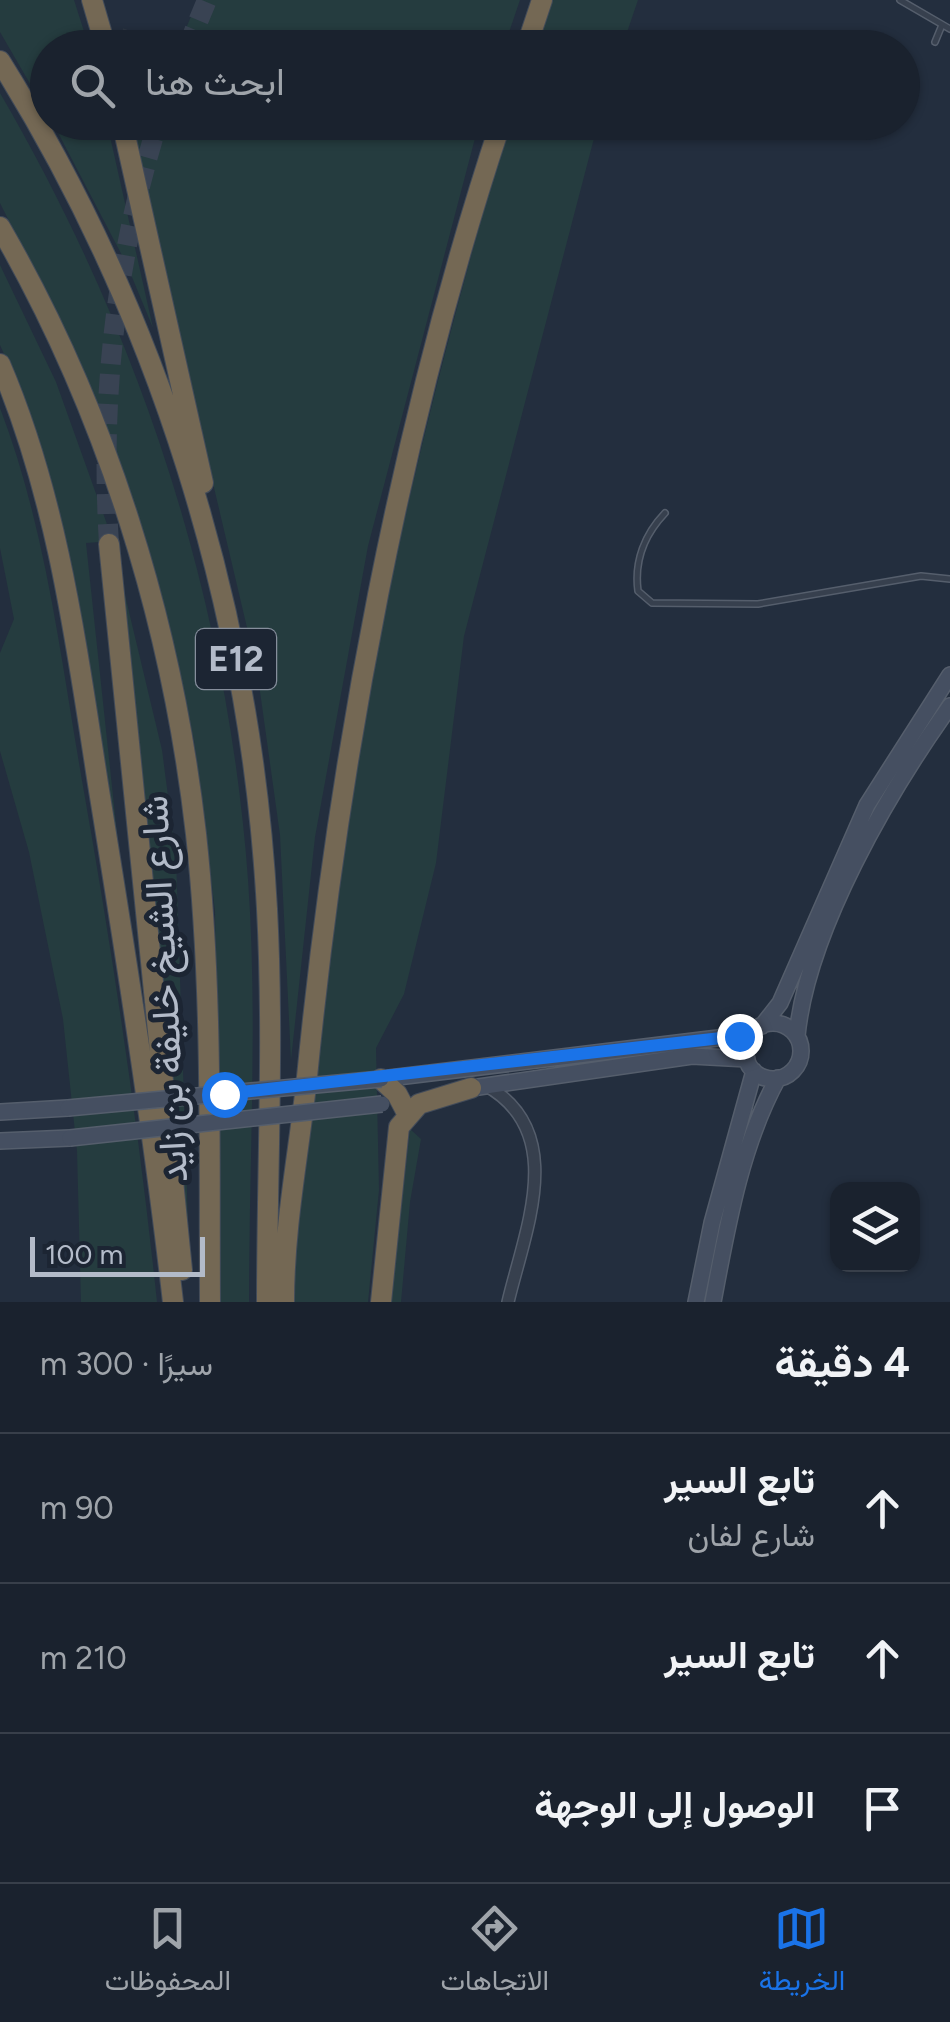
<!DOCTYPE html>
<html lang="ar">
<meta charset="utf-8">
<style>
:root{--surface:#1a222e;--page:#232a36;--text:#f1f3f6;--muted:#9fa4aa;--line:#383f4a;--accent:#1a73e8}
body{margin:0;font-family:Figtree,Vazirmatn,sans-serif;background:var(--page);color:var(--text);direction:rtl}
.controls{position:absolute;right:30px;bottom:30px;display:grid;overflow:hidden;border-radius:20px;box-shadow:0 2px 8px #0004}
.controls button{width:90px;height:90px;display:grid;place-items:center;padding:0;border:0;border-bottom:2px solid var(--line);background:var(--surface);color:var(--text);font:50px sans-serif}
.scale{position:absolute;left:30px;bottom:25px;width:175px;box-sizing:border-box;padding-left:10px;border:5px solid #b3bbc9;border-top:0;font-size:28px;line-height:35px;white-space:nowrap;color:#b3bbc9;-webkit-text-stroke:8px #1c2533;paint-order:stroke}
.stop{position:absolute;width:30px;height:30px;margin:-22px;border:8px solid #1a73e8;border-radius:50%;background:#fff}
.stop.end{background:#1a73e8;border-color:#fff;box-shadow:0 2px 10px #0008}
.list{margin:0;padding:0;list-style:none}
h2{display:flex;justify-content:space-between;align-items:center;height:130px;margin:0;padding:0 40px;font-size:42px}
h2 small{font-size:32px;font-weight:400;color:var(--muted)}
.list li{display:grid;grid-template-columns:65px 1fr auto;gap:30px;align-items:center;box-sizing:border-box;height:150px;padding:0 40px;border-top:2px solid var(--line)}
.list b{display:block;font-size:38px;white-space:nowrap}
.list p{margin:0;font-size:32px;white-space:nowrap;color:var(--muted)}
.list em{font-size:32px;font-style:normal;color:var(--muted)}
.icon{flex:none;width:55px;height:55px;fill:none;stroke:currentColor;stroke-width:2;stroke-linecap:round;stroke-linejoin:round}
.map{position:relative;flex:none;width:950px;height:1302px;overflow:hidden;direction:ltr}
.search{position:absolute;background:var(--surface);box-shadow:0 2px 8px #0004;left:30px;right:30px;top:30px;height:110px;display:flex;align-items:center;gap:25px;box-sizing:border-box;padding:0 35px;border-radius:55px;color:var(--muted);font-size:38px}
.sheet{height:580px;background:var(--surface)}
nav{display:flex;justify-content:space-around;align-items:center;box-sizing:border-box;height:140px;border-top:2px solid var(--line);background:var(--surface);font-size:28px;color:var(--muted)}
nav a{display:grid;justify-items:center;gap:5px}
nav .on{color:var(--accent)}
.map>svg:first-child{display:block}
.green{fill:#253c3f}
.building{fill:#424e60;stroke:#2e3743;stroke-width:2.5}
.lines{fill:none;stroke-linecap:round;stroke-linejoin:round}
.highway-tunnel{stroke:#394353;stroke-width:20;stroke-dasharray:20 10;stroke-linecap:butt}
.lane-casing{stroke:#555e6c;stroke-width:8}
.street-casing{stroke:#555e6c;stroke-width:14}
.secondary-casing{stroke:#555e6c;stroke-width:18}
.highway-casing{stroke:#424b59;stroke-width:22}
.lane{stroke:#37404e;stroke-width:5}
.street{stroke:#37404e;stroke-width:11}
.secondary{stroke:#454f61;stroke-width:15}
.highway{stroke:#746854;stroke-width:20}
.secondary-bridge-casing{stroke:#555e6c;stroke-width:18;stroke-linecap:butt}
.secondary-bridge{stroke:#454f61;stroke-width:15}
.route{stroke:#1a73e8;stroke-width:12}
.labels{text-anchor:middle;stroke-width:10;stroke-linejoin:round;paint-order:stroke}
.shield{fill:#1c2533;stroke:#868e9c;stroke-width:2.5}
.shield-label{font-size:35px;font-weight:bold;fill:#b3bbc9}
.street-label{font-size:38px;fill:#b3bbc9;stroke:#1c2533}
</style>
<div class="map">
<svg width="950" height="1302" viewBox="0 0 950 1302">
<rect width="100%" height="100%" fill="#232e3e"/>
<path class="green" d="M0,0H74L89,47L48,48L47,113L0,32Z
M198,0H520L504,47H178Z
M550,0H638L622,47L534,48Z
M0,93C141,335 227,599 248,879C258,1020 249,1161 249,1302H219L215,911L194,740L163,601L123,471L80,362L0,203Z
M156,122L479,123L368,546L315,837L291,1060L280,835L257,670L128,123Z
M53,123H107L153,328L127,265Z
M509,123H598L464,636L436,863L404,994L376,1048L379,1190L368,1302H292C299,1209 301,1115 313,1023C353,718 422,417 509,123Z
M0,265L56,382L113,541L86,543L122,880L13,374L0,345Z
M0,408C47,531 61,662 84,792C114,962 139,1130 157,1302H81L77,1151L63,1019L29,852L0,751V653L14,619L0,548Z
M114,549L162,750L176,857L189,1254Z
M410,1129L421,1139L410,1202L401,1302H391Z"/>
<path class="building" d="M124,30L135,34L132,43L128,41L126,48H119Z"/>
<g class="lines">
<path class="highway-tunnel" d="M187,48L207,0
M109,544C100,399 115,261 158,122"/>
<g class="lane-casing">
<path id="lane" d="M900,0L950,29
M935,42L942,25
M665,513C645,534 634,561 638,591L652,603L758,604L921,576L950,579"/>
</g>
<g class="street-casing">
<path id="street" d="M485,1085C569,1131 525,1230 508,1302"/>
</g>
<g class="secondary-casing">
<path id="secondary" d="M745 1051a28 28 0 1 1 56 0a28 28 0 1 1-56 0Z
M762,1026L780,1003L867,805L950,675
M797,1036C807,931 889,791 950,706
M381,1079L751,1034
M465,1089L692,1056L747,1059
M0,1112L68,1108
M0,1141L70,1138
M696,1302L712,1223L754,1071
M713,1302C727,1227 741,1145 778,1078"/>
</g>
<g class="highway-casing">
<path id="highway" d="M92,0L106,48
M526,48L542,0
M0,61C159,315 251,611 267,909C274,1040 267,1171 267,1302
M122,122L203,483
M0,227C107,412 172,623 196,834C213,989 209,1147 210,1302
M0,364C57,497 76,642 98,784C126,956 153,1128 173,1302
M109,544L182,1270
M381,1079L397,1094L407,1113
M284,1302C284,1225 299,1152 307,1077C338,762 401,423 501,122
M381,1302L399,1127L419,1104L471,1088"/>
</g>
<use href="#lane" class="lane"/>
<use href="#street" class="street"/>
<use href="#secondary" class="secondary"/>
<use href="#highway" class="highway"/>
<g class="secondary-bridge-casing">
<path id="secondary-bridge" d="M68,1108L381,1079
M70,1138L382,1104"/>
</g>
<use href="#secondary-bridge" class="secondary-bridge"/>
</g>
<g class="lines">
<path class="route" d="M224,1094L739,1036"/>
</g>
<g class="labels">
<rect class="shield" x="196" y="629" width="80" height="60" rx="8"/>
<g class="shield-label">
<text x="236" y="671">E12</text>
</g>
<g class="street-label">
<text transform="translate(164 989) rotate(-93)" y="13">شارع الشيخ خليفة بن زايد</text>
</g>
</g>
</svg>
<div class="controls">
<button><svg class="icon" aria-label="layers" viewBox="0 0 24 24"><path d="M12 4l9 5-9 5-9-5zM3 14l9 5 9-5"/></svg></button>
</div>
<div class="scale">100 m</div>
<div class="stop" style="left:224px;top:1094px"></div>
<div class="stop end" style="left:739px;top:1036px"></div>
<div class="search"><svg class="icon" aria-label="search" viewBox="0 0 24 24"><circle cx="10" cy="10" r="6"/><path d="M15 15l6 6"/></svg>ابحث هنا</div>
</div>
<section class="sheet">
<h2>4 دقيقة<small>سيرًا · 300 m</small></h2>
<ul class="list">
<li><svg class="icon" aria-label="ahead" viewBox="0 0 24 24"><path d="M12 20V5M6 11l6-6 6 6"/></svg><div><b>تابع السير</b><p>شارع لفان</p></div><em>90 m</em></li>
<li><svg class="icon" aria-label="ahead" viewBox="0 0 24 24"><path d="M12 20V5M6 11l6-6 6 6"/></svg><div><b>تابع السير</b></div><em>210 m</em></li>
<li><svg class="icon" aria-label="arrive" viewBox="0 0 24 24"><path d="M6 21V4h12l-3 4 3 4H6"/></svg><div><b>الوصول إلى الوجهة</b></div></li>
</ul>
</section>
<nav>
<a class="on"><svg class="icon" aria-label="map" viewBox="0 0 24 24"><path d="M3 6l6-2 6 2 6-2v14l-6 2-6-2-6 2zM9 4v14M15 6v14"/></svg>الخريطة</a>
<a><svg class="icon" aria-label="directions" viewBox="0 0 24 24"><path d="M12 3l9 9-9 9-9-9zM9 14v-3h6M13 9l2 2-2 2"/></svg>الاتجاهات</a>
<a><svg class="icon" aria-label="saved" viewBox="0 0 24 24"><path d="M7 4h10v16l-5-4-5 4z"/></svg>المحفوظات</a>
</nav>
